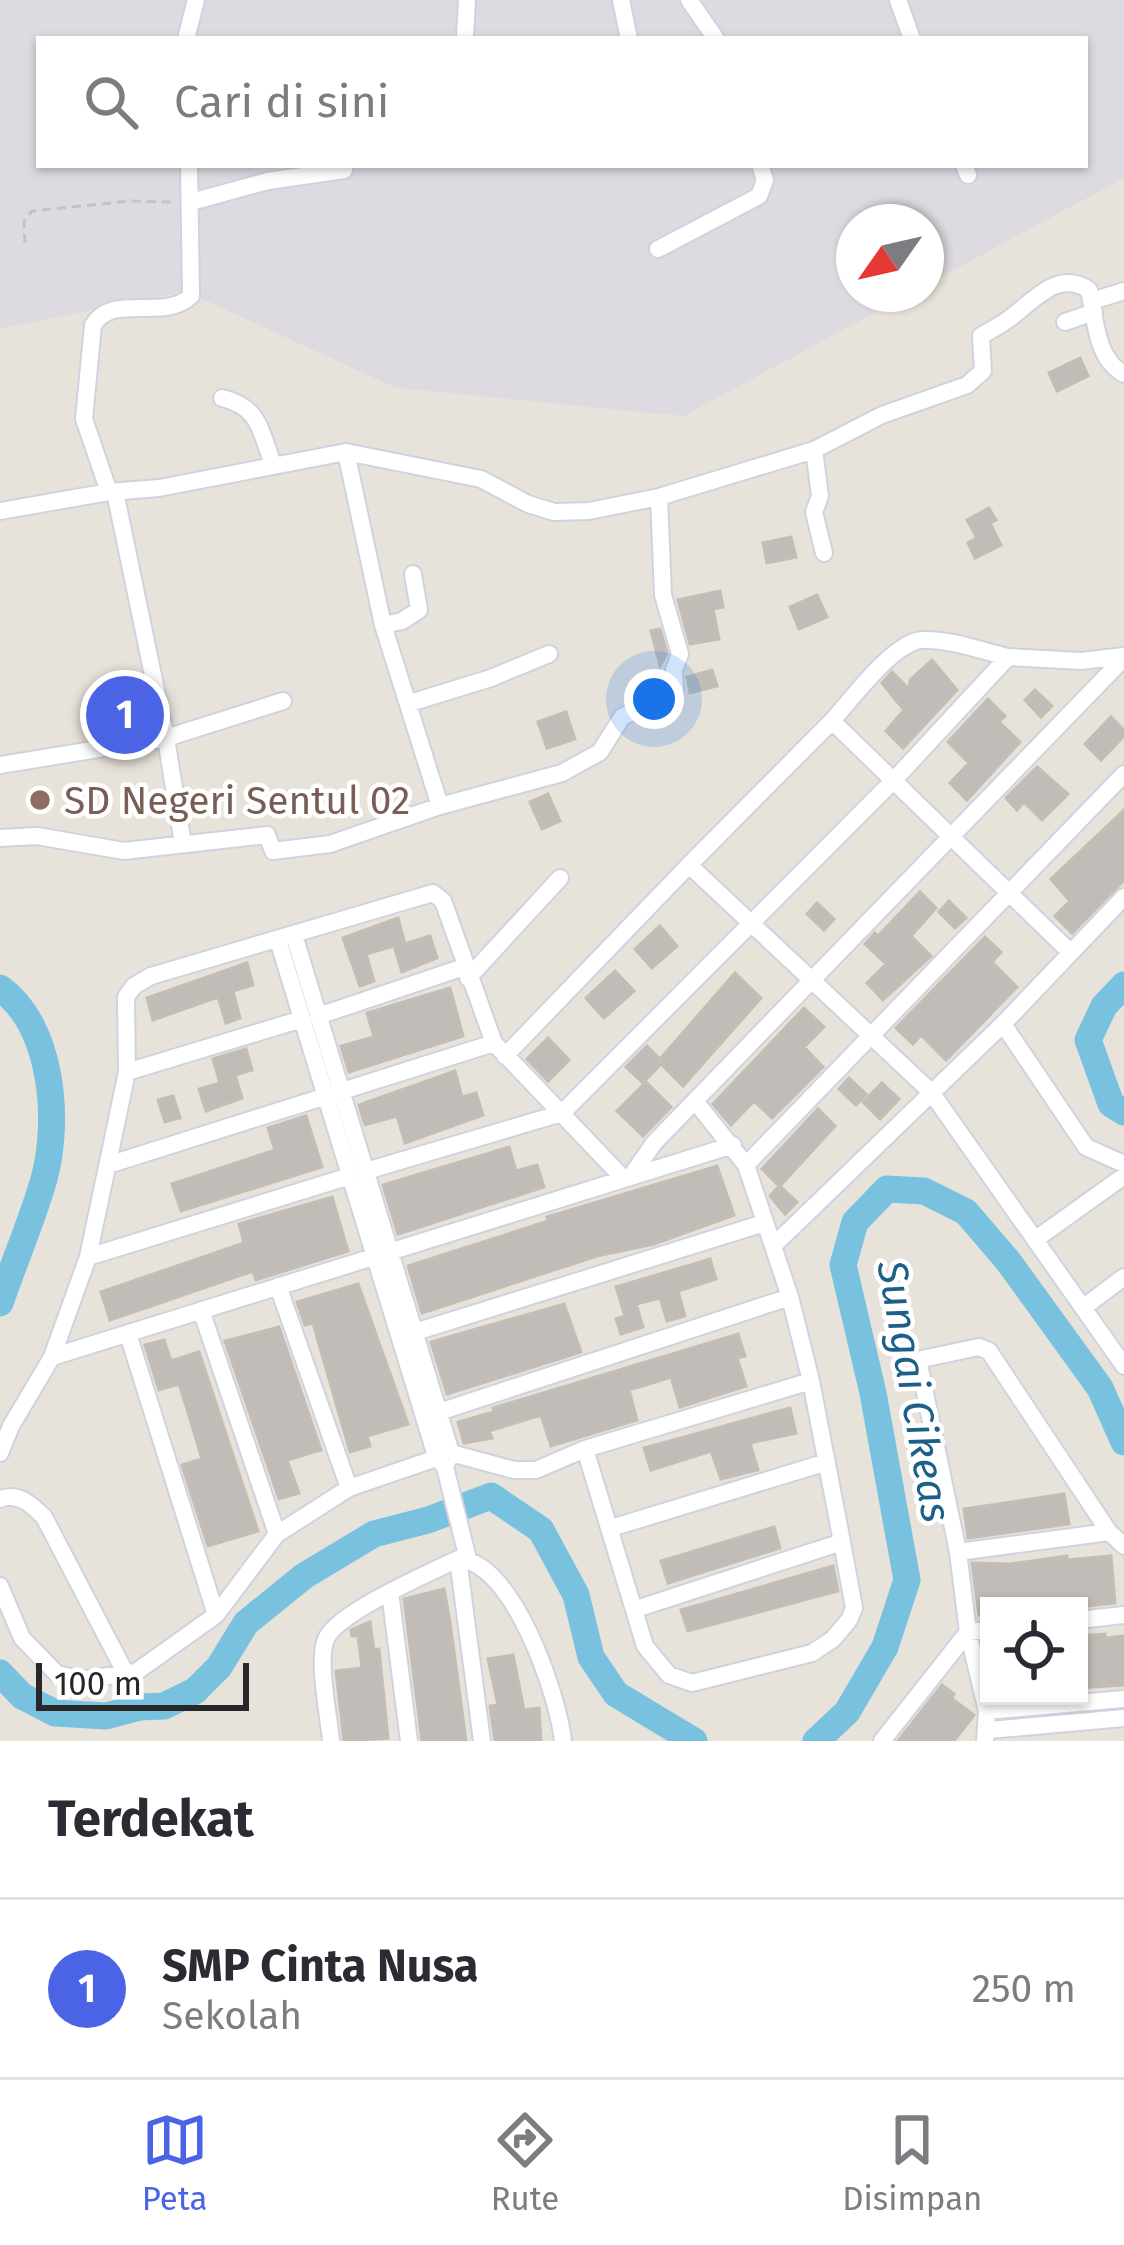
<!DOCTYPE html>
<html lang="id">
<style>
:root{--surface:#fff;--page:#f7f7f7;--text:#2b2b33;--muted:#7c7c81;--line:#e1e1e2;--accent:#4b64e5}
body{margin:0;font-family:"Fira Sans",sans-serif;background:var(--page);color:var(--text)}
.controls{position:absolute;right:36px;bottom:36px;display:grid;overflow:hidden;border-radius:0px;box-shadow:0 3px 9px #0004}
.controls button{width:108px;height:108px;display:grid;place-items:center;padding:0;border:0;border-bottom:3px solid var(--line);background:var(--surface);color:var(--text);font:60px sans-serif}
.compass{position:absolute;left:836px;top:204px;width:108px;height:108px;border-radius:50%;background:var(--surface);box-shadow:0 3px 9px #0004;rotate:236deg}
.scale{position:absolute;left:36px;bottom:30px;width:213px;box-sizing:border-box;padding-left:12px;border:6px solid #272727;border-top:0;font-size:33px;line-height:42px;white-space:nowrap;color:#272727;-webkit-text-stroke:9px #fff;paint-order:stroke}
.you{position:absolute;left:654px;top:699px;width:42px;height:42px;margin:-30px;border:9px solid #fff;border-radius:50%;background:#1a73e8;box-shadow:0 0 0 18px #1a73e833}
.badge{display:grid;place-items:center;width:78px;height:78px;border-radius:50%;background:var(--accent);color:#fff;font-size:39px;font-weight:700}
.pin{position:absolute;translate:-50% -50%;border:6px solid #fff;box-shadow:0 3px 12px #0006}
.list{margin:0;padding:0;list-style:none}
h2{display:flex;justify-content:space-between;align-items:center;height:156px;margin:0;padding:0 48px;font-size:51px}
h2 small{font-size:39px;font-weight:400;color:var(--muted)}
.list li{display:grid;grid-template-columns:78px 1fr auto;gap:36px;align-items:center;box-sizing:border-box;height:180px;padding:0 48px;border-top:3px solid var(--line)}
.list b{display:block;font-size:45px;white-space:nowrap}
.list p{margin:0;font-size:39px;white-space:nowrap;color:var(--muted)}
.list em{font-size:39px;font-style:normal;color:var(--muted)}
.icon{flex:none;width:66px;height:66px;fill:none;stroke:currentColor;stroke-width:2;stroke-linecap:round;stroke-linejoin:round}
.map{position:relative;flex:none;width:1124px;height:1741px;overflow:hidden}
.search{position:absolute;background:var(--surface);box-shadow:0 3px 9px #0004;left:36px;right:36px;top:36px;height:132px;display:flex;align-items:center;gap:30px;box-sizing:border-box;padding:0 42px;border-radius:0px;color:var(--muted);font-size:45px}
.sheet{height:336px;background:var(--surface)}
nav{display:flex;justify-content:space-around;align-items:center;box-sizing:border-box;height:168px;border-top:3px solid var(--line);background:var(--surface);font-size:33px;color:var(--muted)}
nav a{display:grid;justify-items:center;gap:6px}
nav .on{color:var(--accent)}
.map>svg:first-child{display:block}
.industrial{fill:#dddae1;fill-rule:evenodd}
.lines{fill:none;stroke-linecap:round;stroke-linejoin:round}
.river{stroke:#78c2e0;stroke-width:27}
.building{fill:#c1bcb7;stroke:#c3beb5;stroke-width:3}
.minor-casing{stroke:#d0d2df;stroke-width:20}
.path{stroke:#c3c3c3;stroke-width:3;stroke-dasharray:9 6;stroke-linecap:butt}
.minor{stroke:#fff;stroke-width:16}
.education-dot{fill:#8d6e63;stroke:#fff;stroke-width:4.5}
.labels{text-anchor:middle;stroke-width:9;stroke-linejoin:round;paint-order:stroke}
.education-label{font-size:39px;fill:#785e54;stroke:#fff;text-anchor:start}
.water-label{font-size:42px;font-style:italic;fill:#1c6087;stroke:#fff}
</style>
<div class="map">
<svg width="1124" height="1741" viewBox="0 0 1124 1741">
<rect width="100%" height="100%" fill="#e8e3da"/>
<path class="industrial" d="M0,0H1124V178L926,285V222H854V294H909L684,416L396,388L185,291L0,329ZM39,39H1085V165H39Z"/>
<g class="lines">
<path class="river" d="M1124,985L1104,1006L1088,1040L1111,1104L1124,1112
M0,988C53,1026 60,1121 44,1179C32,1221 14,1262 0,1303
M0,1673L22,1696L55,1713L106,1716L140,1707L164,1706L195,1691L219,1667L246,1623L304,1576L374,1534L428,1520L491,1496L541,1530L576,1595L591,1657L616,1694L694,1741
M816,1741L847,1712L885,1647L907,1580L873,1393L843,1265L855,1222L887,1189L924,1191L966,1212L1008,1261L1100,1388L1124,1442"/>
</g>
<path class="building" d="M1080,358L1088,376L1057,391L1049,373Z
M989,508L996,520L990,523L1001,545L975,558L968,543L977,538L967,520Z
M791,537L796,557L767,563L763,543Z
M720,591L723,607L713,609L719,639L690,644L678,600Z
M817,595L827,617L799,629L790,607Z
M660,629L667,653L660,666L651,631Z
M932,660L957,690L903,748L886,731L904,710L882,683L892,672L909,689L910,680Z
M712,670L717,686L690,693L687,677Z
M1035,690L1052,706L1041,717L1025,700Z
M988,699L1005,716L999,722L1020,742L967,800L950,783L969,763L948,742Z
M566,712L575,739L547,748L538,722Z
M1111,717L1124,730V736L1101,760L1085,744Z
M1037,767L1068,794L1042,820L1024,802L1017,810L1006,798Z
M548,794L560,821L542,829L530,802Z
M1124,810V880L1072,933L1055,916L1070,901L1051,879Z
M920,892L936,908L911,936L931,956L883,1000L867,983L886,964L865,944L875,933L878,936Z
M949,901L966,918L955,928L939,912Z
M817,903L834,919L824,930L807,914Z
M398,918L405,944L430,936L437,958L402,972L394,946L366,954L374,981L360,986L343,938Z
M660,926L677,946L652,968L635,949Z
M985,937L1001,952L992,962L1017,987L946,1060L921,1035L913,1044L896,1028Z
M247,963L253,985L233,991L240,1018L226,1023L218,997L153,1020L147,998Z
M615,971L634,991L604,1018L586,998Z
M735,973L761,998L683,1086L661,1064L643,1083L626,1067L647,1046L660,1059Z
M450,988L463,1036L349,1072L341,1046L374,1037L367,1013Z
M804,1008L824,1027L804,1047L823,1067L772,1118L754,1101L731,1125L713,1104Z
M548,1038L569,1060L548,1081L527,1059Z
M246,1049L252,1070L235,1075L242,1098L206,1111L199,1089L220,1083L213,1059Z
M455,1071L462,1097L476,1093L483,1115L405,1143L397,1116L365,1125L359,1105Z
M849,1078L866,1094L856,1105L839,1089Z
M646,1082L671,1107L643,1136L617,1111Z
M882,1083L899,1099L880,1119L863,1102Z
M173,1096L180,1118L165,1122L158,1100Z
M818,1109L835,1126L780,1186L797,1202L785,1214L770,1196L779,1186L762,1169Z
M306,1116L322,1167L181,1211L172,1184L275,1150L268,1128Z
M509,1147L516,1171L537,1165L544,1187L398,1234L383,1185Z
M717,1166L734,1215L654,1244L597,1256L422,1313L408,1266L548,1221L547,1217Z
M332,1197L348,1251L256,1280L253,1271L110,1320L101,1292L244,1243L239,1224Z
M710,1259L716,1279L678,1291L685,1316L667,1321L660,1298L636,1304L643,1327L621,1334L616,1319L625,1316L616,1287Z
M358,1284L408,1424L367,1436L370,1446L350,1452L313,1323L305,1325L297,1302Z
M564,1304L581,1352L447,1394L431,1342Z
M279,1327L321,1450L287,1460L299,1493L279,1499L225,1341Z
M738,1334L745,1356L737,1358L746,1386L680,1407L671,1377L665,1379L629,1390L637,1420L551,1446L541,1415L489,1431L492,1438L464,1443L458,1422L494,1412L493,1408Z
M164,1340L171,1361L199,1352L258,1531L208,1546L182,1465L202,1459L188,1412L179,1384L159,1390L145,1345Z
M790,1408L796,1433L750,1443L758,1470L721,1479L711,1451L651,1470L644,1448Z
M1064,1494L1069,1524L968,1538L964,1509Z
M774,1527L780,1548L668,1583L661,1561Z
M1067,1556V1560L1111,1556L1115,1603L1079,1607L989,1606V1614L979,1615L972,1563L1010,1564Z
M833,1566L838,1591L688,1631L681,1610Z
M444,1589L450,1622L466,1741H422L404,1599Z
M370,1622L374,1650L379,1649L388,1738L344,1741L336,1671L362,1668L358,1636H352L351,1630Z
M1105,1634V1638L1124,1636V1685L1079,1688V1636Z
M513,1655L524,1710L539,1708L541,1741H495L490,1706L498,1705L488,1659Z
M942,1685L954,1694L951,1698L974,1715L954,1741H898Z"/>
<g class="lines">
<g class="minor-casing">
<path id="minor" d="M621,0L629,39
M689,0L716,39
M898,0L912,39
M465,35L467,0
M186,39L196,0
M964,165L968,175
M191,202L268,181L344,170
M658,249L759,196L765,180L760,165
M1092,301L1124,291
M1065,322L1094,312
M222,398C260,407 260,431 273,464
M814,450L820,496L814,512L824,553
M346,452L383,625L440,806
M109,492L84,419L93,325C114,292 163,322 191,296L189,165
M115,492L166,738L183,844
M0,511L109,492L159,488L346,452L481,479L528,504L554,512L589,511L659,497L814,450L882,415L967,385L983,371L981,336C992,329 1004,324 1014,315C1036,298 1059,270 1089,290C1096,319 1095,358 1124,374
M383,625L402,621L419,610L413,574
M1008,657C982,651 950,639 923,640C895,640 851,700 832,721L1070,952
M410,703L491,678L549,654
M0,765L166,738L283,701
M0,838L37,836L124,851L267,835L273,851L330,844L440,806L562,773L600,752L622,717L675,691L674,670L680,654L663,595L659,497
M689,865L832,721
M278,940L436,1456L445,1467L451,1453L294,935
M468,978L560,878
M318,1016L464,967
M1003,1024L1086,1147L1124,1164
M505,1056L689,865L931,1092L1124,1366
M127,1072L302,1019
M108,1165L494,1043L624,1179
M746,1165L1124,774
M366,1171L562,1113L894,780L1008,657L1081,661L1124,656
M631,1176L654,1143L1124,658
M1036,1239L1124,1176
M773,1246L1003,1024L1124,897
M88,1257L350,1176
M278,1286L349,1488
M1084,1307L1124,1277
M201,1310L277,1534
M415,1332L764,1223
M128,1334L216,1615
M52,1357L733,1145
M439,1412L790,1297
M585,1449L645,1646L669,1675L692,1683L812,1653L833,1639L849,1620L854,1608L842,1542L811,1381L790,1297L746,1165L695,1101
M0,1453L11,1426L52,1357L88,1257L127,1072L126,997L134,986L151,976L433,893L443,901L494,1043
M445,1467L468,1559
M0,1499C18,1492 31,1504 44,1517L126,1674
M611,1528L827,1462
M958,1552L1109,1532
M458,1559L482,1741
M0,1586L22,1638L57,1674L81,1680L136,1672L216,1615L277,1534L349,1488L451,1453L514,1470H536L585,1449L811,1381
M390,1592L409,1741
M636,1609L842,1542
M1079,1620L1124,1615
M987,1711L1124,1699
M989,1730L1124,1718
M331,1741C329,1717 316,1656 327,1637C341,1611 429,1573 458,1559C513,1561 558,1695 563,1741
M882,1741L968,1632L989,1630
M985,1741L987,1711L968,1632L958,1552L919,1364L922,1359L979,1347L989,1351L1109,1532L1124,1546"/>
</g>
<path class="path" d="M25,243L24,221L32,211L130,201L171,202"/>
<use href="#minor" class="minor"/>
</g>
<circle class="education-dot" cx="40" cy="800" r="12"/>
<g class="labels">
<g class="education-label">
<text x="64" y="814">SD Negeri Sentul 02</text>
</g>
<g class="water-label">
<text transform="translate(915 1391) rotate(80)" y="15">Sungai Cikeas</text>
</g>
</g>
</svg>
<div class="controls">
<button><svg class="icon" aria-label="locate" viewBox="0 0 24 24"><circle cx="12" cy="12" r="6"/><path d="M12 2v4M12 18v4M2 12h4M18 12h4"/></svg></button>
</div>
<svg class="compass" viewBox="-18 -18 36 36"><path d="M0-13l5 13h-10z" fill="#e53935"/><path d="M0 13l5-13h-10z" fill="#7c7c81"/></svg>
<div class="scale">100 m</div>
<div class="you"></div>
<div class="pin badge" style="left:125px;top:715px">1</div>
<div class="search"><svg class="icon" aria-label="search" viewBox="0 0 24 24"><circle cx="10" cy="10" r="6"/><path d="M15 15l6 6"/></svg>Cari di sini</div>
</div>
<section class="sheet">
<h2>Terdekat<small></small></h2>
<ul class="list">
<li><span class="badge">1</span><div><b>SMP Cinta Nusa</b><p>Sekolah</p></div><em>250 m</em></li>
</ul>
</section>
<nav>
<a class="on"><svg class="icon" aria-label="map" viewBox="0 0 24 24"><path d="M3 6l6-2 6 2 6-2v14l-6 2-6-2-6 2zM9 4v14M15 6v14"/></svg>Peta</a>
<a><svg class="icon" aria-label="directions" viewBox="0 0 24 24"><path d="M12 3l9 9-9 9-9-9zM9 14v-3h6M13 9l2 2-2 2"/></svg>Rute</a>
<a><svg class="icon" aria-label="saved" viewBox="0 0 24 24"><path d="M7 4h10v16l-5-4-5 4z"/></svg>Disimpan</a>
</nav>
